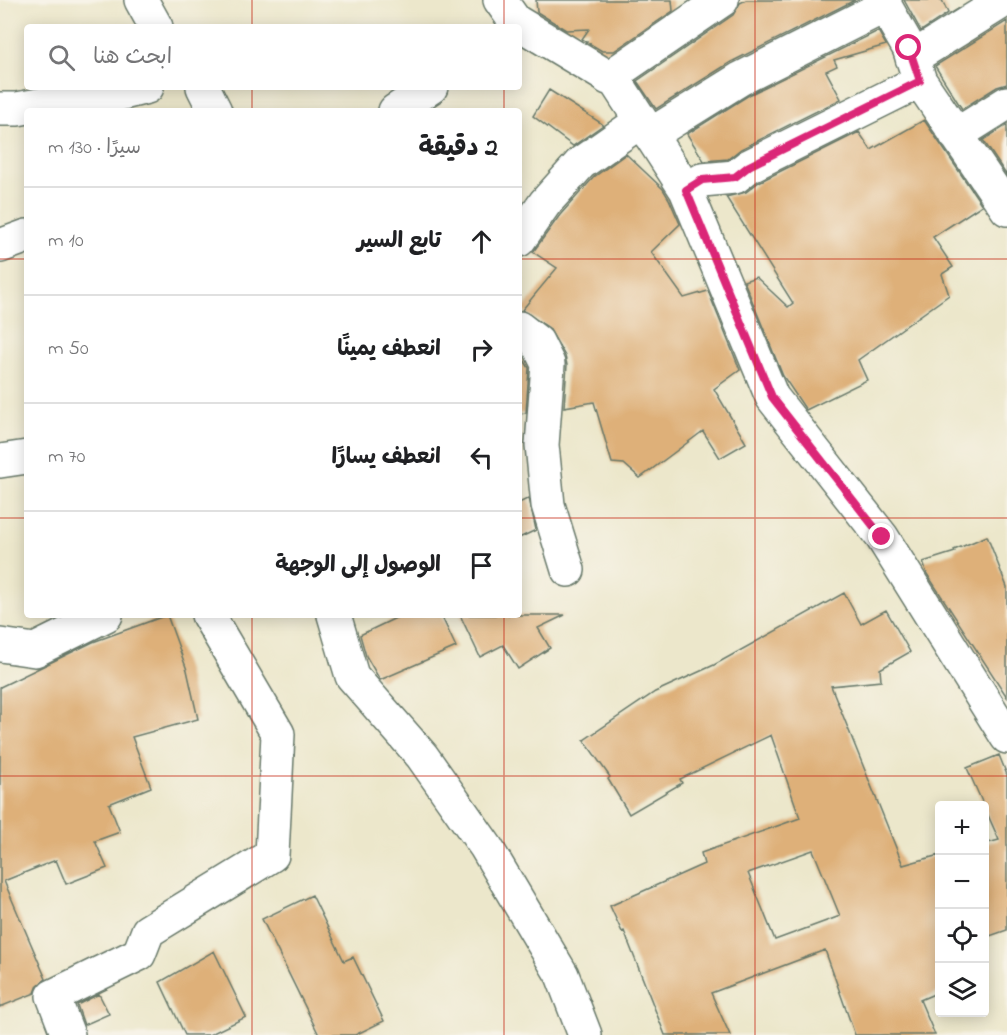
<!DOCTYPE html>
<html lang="ar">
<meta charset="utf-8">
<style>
:root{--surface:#fff;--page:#f6f6f6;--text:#202124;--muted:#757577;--line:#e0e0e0}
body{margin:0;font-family:"Indie Flower","Playpen Sans Arabic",sans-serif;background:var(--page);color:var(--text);direction:rtl}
.controls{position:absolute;right:18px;bottom:18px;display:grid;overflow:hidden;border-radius:6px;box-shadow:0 3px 15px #0003}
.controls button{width:54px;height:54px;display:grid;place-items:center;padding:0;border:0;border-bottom:2px solid var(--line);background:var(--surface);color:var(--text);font:30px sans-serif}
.stop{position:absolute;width:18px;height:18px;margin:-14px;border:4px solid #db2777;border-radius:50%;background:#fff}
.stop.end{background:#db2777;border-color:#fff;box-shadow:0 2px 6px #0008}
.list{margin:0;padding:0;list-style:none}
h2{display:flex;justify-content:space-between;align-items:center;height:78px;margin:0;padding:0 24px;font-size:26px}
h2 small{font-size:20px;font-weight:400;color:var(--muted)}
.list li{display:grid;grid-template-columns:39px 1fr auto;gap:18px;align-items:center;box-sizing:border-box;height:108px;padding:0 24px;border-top:2px solid var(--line)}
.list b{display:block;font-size:22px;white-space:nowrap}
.list em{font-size:20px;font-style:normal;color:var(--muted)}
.icon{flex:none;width:33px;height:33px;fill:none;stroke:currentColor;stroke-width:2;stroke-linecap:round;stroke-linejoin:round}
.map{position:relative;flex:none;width:1007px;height:1035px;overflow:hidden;direction:ltr}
.search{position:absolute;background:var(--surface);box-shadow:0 3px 15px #0003;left:24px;top:24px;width:498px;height:66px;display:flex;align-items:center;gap:15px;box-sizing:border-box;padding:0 21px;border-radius:6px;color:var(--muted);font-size:22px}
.panel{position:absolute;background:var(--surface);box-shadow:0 3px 15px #0003;left:24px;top:108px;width:498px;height:510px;border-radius:6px;direction:rtl}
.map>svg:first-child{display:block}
.building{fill:#deb079;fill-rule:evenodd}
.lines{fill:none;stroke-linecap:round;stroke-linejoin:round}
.minor-casing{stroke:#677869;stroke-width:36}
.minor{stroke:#fff;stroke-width:33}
.route{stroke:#db2777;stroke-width:8}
.grid{fill:none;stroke:#c8321e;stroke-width:1.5;stroke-opacity:0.55}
</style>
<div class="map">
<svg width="1007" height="1035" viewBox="0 0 1007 1035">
<rect width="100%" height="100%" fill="#f7f3e8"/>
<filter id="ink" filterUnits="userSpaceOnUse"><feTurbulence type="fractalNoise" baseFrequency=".0167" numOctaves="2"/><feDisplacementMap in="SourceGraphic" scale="12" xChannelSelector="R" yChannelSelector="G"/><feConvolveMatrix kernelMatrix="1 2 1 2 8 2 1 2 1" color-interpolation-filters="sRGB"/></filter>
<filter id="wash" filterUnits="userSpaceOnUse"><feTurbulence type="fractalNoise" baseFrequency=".008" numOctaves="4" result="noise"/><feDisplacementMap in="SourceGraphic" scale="24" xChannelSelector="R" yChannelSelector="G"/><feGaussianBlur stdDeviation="1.35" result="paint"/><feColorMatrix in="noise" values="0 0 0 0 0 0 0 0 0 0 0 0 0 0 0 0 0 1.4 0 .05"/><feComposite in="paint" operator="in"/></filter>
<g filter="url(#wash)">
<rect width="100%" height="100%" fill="#ece7cb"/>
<g id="blocks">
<path class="building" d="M536,0H672L673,11L614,51H602L582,39L589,29L566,30L537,12Z
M746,0H855L731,62L656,109L637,81L733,15L740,3Z
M904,0H942L948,13L921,31Z
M1007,21V84L997,87L962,109L935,66Z
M878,31L886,45L834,60L837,66L826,71L841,99L741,149L728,159L704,161L687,134L749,95Z
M549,90L601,123L603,125L573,146L533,116Z
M924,120L982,205L933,237L953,267L942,274L949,295L858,360L867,380L806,410L783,376L744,281L756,277L788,307L793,303L726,197L746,192L759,182L859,132L871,150Z
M1007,125V176L983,140Z
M626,154L663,189L669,199L680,224L651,252L684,298L708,291L740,370L714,389L746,443L720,458L703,431L640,478L624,464L612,463L594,402L564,407L567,365L565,356L549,328L522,310L557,268L533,252L560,215L594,177Z
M519,352L529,368L526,413L519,414Z
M529,498L536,530L519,538V503Z
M987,536L1007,587V697L927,574L923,562L955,552L954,550Z
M844,593L861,624L886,610L910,652L880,669L881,681L831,686L903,865L939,855V992L920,1000L935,1035H855L825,950L711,993L730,1035H665L624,931L622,932L610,906L704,864L701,853L800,818L771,735L680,779L682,783L629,814L608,779L610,777L584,740L655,692L714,665ZM813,850L840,916L775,940L748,873Z
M167,615L187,670L198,719L132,737L151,787L109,804L120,832L95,841L107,868L66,884L56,860L4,881L46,979L38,985L35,993L0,1007V687L93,642Z
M402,615H441L456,647L380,680L366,656L360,635Z
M460,615H565L538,628L550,648L518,669L503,645L480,657Z
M999,755L1007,775V930L984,938V844L999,840L967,768Z
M312,895L344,961L353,957L384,1021L355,1035H319L262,919Z
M214,951L246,1017L209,1035H185L160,982Z
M99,994L109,1014L84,1025L77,1005Z"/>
</g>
</g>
<g filter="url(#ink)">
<use href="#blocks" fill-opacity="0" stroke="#677869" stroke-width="1.5"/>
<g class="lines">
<g class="minor-casing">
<path id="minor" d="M141,0L156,27
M500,0L515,21L616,82L686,190L772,397L882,537L1007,737
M885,0V6L909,48L920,81L1007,209
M912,58L1005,0
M608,78L722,0
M203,87L215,111
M0,109H17L60,101L103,98L147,87
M395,111L431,87
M650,135L740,79L885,6
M956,135L1007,103
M686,190L702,180L735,177L749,166L920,81
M519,240L545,203L581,163L641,121
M0,246L27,236
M519,328L537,342L548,364L542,445L548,505L568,570
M0,461L27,457
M334,615L352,676L422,756L486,847L562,975L585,1035
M0,645L35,650L106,615
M68,1035L53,996L139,954L148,931L272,855L278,734L208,615"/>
</g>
<use href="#minor" class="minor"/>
</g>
</g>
<g class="lines" filter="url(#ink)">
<path class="route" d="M882,537L772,397L686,190L702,180L735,177L749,166L920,81L909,48"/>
</g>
<path class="grid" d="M252,0V27M504,0V27M755,0V1035M252,87V111M504,87V111M0,259H27M519,259H1007M0,518H27M519,518H1007M252,615V1035M504,615V1035M0,776H1007"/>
</svg>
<div class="controls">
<button>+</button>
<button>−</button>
<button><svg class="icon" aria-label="locate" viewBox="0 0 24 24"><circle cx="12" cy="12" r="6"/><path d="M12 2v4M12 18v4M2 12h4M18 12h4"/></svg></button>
<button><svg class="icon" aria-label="layers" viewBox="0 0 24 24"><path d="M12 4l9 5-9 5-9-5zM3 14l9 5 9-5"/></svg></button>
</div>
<div class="stop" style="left:909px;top:48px"></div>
<div class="stop end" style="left:882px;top:537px"></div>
<div class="search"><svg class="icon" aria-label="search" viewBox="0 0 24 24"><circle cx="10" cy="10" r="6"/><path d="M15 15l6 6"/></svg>ابحث هنا</div>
<section class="panel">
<h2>2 دقيقة<small>سيرًا · 130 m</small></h2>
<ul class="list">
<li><svg class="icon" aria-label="ahead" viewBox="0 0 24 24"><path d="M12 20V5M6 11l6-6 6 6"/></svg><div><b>تابع السير</b></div><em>10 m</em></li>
<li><svg class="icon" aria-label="right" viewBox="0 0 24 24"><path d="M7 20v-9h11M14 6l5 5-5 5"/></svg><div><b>انعطف يمينًا</b></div><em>50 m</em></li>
<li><svg class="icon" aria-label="left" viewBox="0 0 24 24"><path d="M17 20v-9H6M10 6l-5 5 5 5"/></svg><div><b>انعطف يسارًا</b></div><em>70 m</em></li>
<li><svg class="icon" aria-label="arrive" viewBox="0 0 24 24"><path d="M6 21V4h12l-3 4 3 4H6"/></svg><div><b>الوصول إلى الوجهة</b></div></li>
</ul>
</section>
</div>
